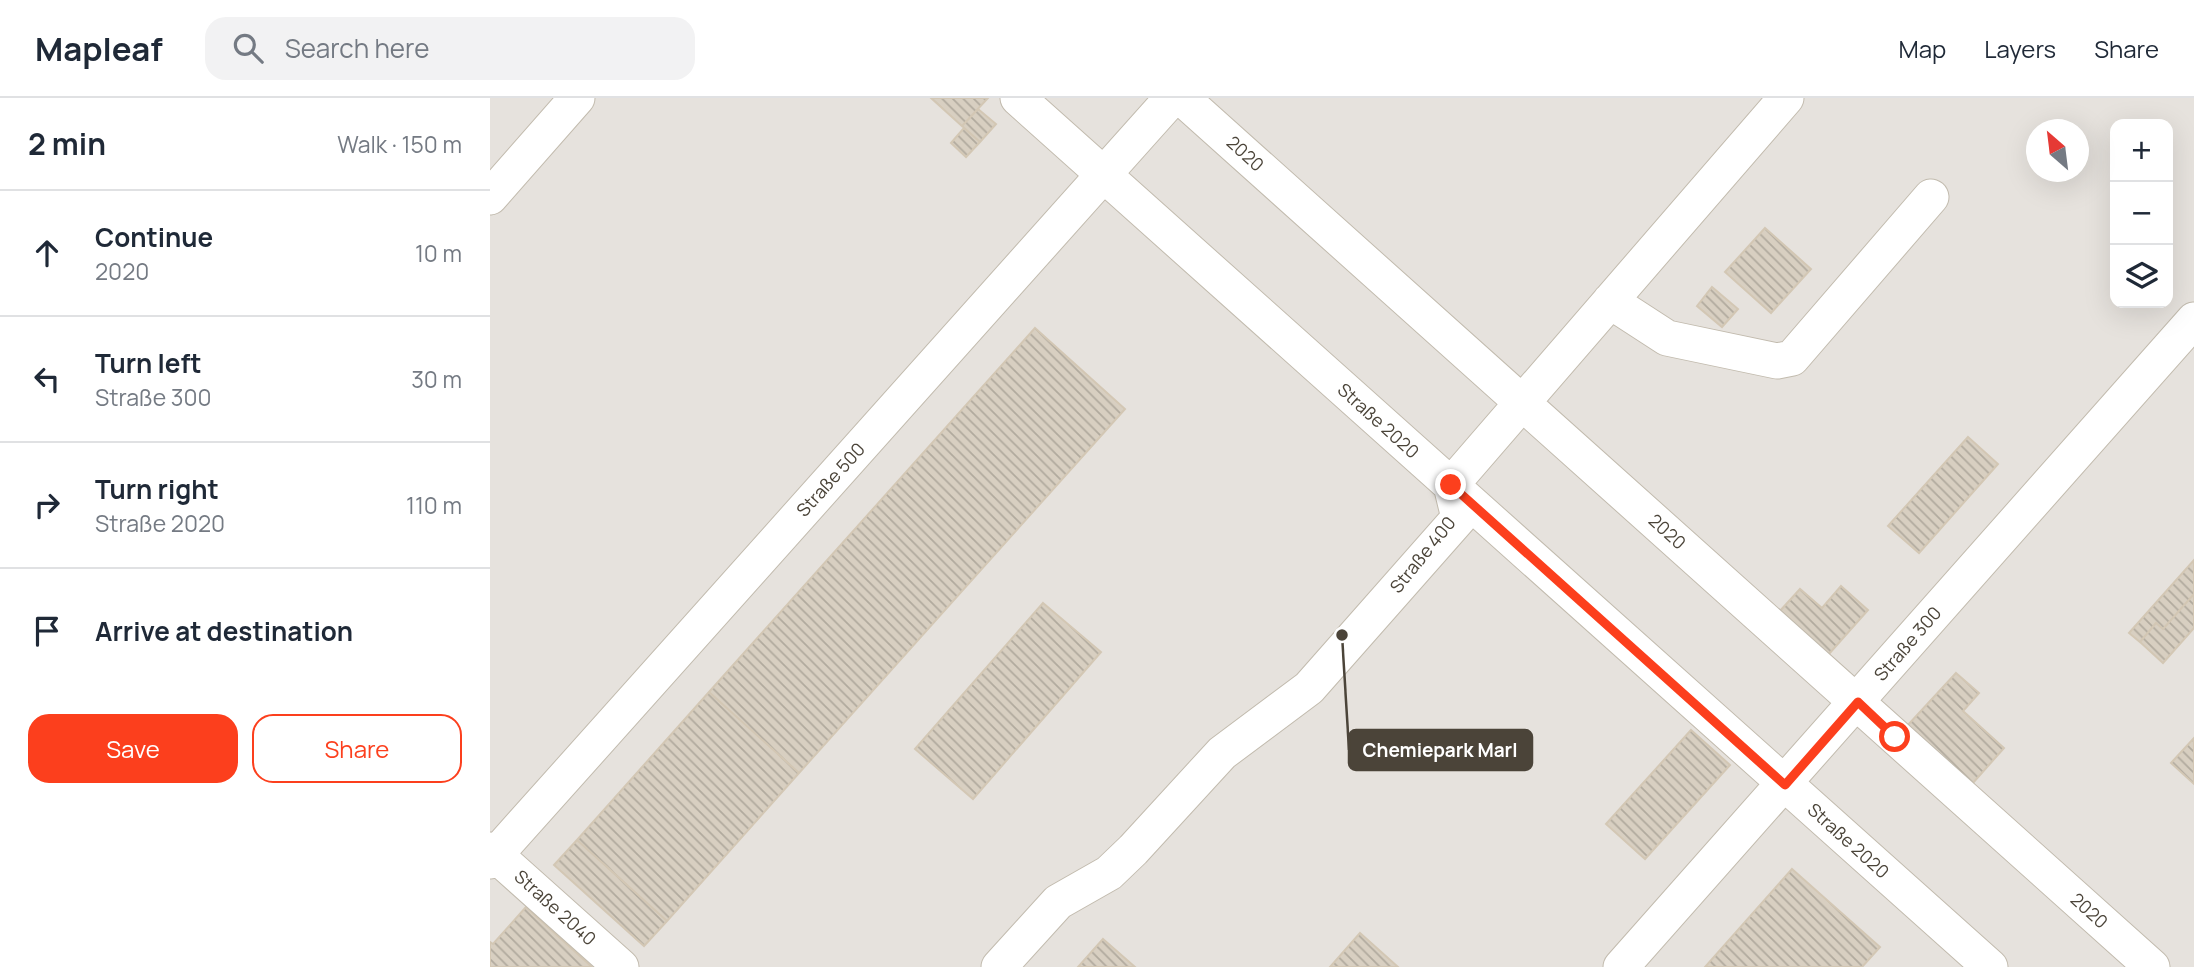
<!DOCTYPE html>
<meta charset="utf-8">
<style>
:root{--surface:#fff;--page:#f2f2f3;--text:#1f2937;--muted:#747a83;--line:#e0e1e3;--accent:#fc3f1d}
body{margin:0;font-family:Manrope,sans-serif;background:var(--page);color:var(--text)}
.controls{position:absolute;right:21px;top:21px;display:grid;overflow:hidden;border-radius:14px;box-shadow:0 7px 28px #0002}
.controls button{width:63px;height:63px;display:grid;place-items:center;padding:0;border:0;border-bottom:2px solid var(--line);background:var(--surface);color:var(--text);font:35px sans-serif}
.compass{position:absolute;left:1536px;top:21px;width:63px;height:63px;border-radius:50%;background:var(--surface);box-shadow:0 7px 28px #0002;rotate:332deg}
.stop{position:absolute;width:21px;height:21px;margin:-16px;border:5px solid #fc3f1d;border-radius:50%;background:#fff}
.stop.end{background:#fc3f1d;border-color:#fff;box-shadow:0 2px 7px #0008}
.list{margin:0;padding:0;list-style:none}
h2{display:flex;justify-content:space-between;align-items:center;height:91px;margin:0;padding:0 28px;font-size:30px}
h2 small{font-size:23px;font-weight:400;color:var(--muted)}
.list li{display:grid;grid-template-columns:46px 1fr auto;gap:21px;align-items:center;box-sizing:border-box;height:126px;padding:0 28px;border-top:2px solid var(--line)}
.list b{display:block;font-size:26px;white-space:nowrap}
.list p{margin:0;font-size:23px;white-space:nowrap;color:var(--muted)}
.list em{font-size:23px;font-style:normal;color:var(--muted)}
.actions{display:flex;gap:14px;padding:21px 28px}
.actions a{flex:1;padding:16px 0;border:2px solid var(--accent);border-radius:21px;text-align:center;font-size:24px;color:var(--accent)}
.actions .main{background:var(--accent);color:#fff}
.icon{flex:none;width:38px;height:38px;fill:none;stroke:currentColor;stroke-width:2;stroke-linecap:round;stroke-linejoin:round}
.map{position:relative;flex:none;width:1704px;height:869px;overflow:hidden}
header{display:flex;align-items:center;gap:42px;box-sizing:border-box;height:98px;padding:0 35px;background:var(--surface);border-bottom:2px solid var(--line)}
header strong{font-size:33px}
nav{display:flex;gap:38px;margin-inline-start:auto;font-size:24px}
.search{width:490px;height:63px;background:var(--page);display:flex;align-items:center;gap:18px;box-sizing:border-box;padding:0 24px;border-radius:21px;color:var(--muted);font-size:26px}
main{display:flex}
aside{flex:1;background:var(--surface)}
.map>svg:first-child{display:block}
.industrial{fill:#e6e2dd;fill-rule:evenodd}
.building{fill:url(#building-back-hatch);stroke:#d3c7b4;stroke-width:2}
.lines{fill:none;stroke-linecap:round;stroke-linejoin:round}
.minor-casing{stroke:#c2bbae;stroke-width:37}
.minor{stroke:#fff;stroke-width:35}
.route{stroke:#fc3f1d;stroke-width:9}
.labels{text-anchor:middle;stroke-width:5;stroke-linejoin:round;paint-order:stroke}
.street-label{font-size:18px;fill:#4b4439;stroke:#fff}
.leader{fill:none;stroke:#4b4439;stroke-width:2.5}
.callout-dot{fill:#4b4439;stroke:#fff;stroke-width:2.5}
.callout{fill:#4b4439;stroke:#4b4439;stroke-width:2.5}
.callout-label{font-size:19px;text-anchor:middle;font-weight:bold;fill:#fff}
</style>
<header>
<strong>Mapleaf</strong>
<div class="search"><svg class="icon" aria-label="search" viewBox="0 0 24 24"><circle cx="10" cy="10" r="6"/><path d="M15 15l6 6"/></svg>Search here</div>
<nav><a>Map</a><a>Layers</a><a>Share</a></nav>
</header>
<main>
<aside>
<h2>2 min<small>Walk · 150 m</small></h2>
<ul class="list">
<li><svg class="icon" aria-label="ahead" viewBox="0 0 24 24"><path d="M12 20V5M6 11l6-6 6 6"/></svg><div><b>Continue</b><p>2020</p></div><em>10 m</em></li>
<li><svg class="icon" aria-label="left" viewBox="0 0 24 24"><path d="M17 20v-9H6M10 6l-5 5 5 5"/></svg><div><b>Turn left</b><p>Straße 300</p></div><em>30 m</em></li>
<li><svg class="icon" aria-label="right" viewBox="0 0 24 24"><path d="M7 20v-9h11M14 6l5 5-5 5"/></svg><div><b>Turn right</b><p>Straße 2020</p></div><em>110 m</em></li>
<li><svg class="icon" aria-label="arrive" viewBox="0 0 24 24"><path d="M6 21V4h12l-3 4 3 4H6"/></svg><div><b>Arrive at destination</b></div></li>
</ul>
<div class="actions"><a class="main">Save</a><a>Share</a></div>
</aside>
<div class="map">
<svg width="1704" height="869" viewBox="0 0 1704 869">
<defs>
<pattern id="building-back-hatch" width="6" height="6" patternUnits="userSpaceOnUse" patternTransform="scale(1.75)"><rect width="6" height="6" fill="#d8cfc1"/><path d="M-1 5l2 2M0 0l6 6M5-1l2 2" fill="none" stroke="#b1aa9e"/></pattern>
</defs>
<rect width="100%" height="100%" fill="#f6f3ec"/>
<path class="industrial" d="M0,0H1704V869H0ZM1625,26H1678V205H1625ZM1546,32H1588V74H1546Z"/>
<path class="building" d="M441,0H498L472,28Z
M488,11L506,26L490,44L472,28Z
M474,30L490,44L476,59L461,45Z
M1275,130L1321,171L1281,215L1235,174Z
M1222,189L1248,211L1232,229L1207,208Z
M545,230L635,311L309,675L219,594Z
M1478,339L1508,366L1429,455L1398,428Z
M1704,462V496L1673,531L1666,525L1650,544L1639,535Z
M1351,488L1378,512L1338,557L1289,514L1310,491L1332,510Z
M1704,496V530L1673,565L1650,544L1666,525L1673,531Z
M553,505L611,554L483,701L425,651Z
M1466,575L1489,595L1473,613L1514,650L1482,686L1417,628Z
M219,594L309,675L177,823L87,742Z
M1201,632L1240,667L1155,761L1116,726Z
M1704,640V686L1681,665Z
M87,742L177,823L154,848L64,767Z
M1302,771L1390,849L1372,869H1215Z
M36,809L102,869H0V844L3,846Z
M870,835L908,869H840Z
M613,841L645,869H588Z"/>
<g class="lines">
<g class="minor-casing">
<path id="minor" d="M528,0L1500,869
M692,0L1662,869
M0,99L87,0
M1120,203L1177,240L1287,263L1302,260L1441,99
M0,752L131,869
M0,763L682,0
M509,869L568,804L619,775L643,752L732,655L819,590L969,420L961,387L1296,0
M1131,869L1704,222"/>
</g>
<use href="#minor" class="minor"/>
</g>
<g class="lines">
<path class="route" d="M961,387L1295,687L1368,604L1405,639"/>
</g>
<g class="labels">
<g class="street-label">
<text transform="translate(755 56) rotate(42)" y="6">2020</text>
<text transform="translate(888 323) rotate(42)" y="6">Straße 2020</text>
<text transform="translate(341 382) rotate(-48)" y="6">Straße 500</text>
<text transform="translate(1177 434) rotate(42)" y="6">2020</text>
<text transform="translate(933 457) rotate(-51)" y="6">Straße 400</text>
<text transform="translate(1418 546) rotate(-49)" y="6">Straße 300</text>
<text transform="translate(1358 743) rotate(42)" y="6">Straße 2020</text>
<text transform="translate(65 810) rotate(42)" y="6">Straße 2040</text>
<text transform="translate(1599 813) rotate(42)" y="6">2020</text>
</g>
</g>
<path class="leader" d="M852 537L859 652"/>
<circle class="callout-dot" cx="852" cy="537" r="7"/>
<rect class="callout" x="859" y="632" width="183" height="40" rx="7"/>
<g class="callout-label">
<text x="950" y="659">Chemiepark Marl</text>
</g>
</svg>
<div class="controls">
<button>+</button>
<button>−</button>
<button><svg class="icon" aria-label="layers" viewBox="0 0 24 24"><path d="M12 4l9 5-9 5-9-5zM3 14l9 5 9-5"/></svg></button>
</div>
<svg class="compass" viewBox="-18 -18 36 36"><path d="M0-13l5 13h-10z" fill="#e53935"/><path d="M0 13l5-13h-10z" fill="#747a83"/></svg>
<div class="stop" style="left:1405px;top:639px"></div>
<div class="stop end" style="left:961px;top:387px"></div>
</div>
</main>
